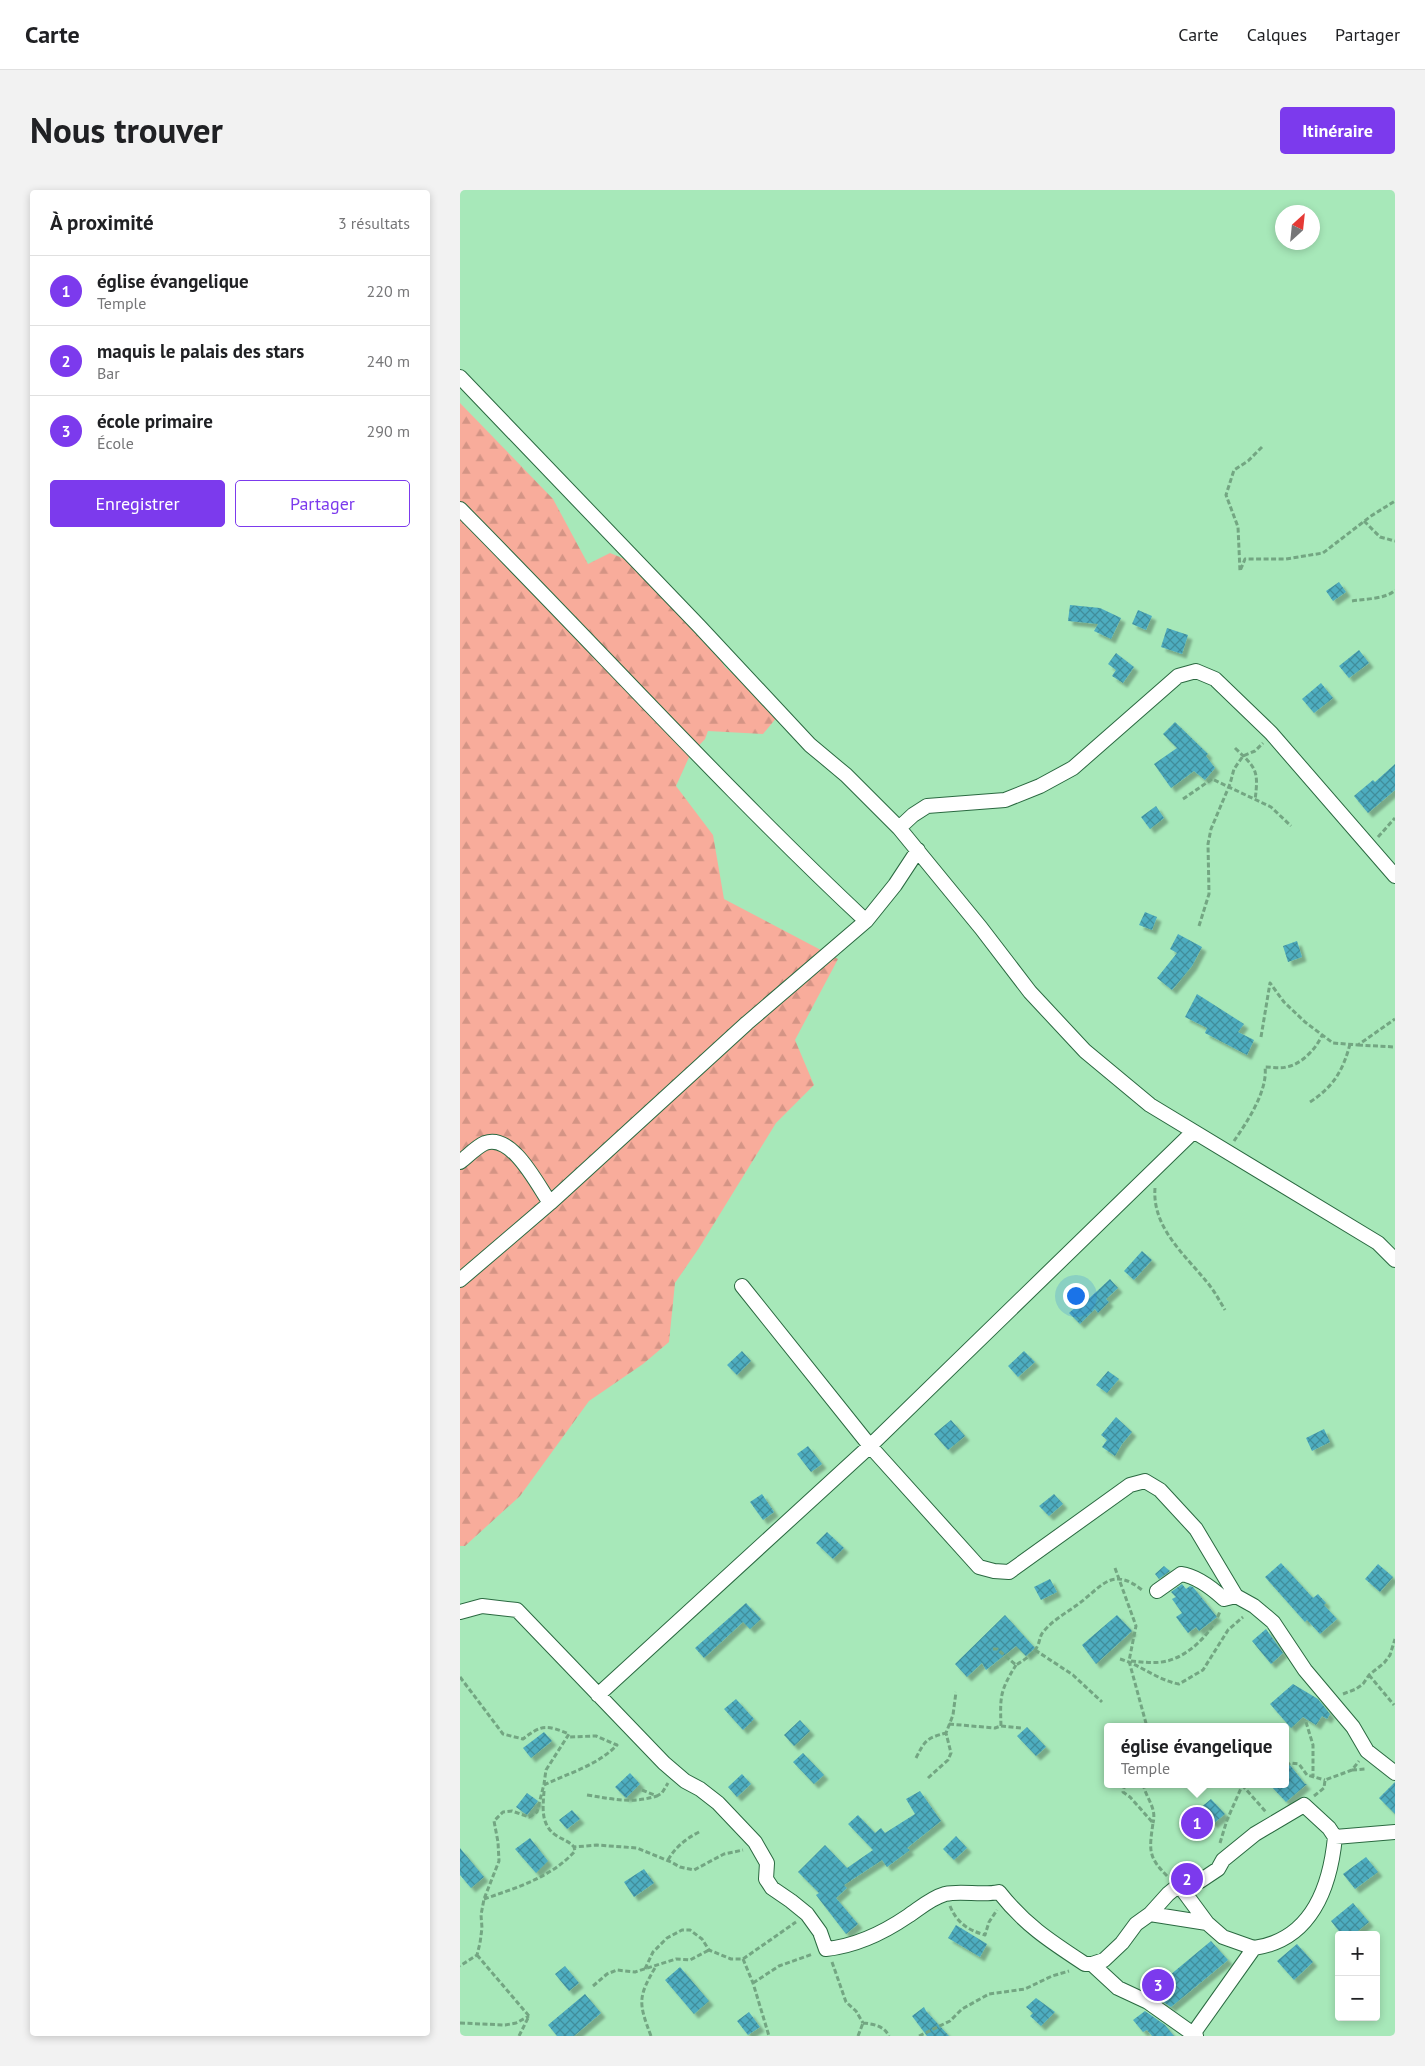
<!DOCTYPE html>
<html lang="fr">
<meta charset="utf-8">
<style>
:root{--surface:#fff;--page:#f2f2f2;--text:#202124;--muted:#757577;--line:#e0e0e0;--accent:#7c3aed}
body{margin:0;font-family:"PT Sans",sans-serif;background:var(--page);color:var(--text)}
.controls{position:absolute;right:15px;bottom:15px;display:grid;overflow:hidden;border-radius:5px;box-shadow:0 2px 8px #0003}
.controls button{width:45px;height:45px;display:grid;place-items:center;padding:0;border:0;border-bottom:1px solid var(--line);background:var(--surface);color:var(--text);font:25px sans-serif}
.compass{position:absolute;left:815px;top:15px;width:45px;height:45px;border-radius:50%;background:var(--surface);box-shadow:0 2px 8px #0003;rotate:27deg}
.you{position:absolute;left:615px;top:1105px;width:18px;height:18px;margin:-12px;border:4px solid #fff;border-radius:50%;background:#1a73e8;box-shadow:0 0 0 8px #1a73e833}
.badge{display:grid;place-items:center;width:32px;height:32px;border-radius:50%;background:var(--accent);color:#fff;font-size:16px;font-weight:700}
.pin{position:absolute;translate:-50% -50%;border:2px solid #fff;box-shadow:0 1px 5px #0006}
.popup{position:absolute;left:644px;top:1533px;width:185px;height:65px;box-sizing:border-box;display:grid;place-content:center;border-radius:5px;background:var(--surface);filter:drop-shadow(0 1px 4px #0005);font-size:16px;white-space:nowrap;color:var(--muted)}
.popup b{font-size:19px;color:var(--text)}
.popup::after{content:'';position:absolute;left:50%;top:100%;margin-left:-10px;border:10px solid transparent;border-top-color:var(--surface)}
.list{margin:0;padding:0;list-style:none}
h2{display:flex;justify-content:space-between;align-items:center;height:65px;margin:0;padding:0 20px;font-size:21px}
h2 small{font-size:16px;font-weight:400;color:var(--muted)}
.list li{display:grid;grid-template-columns:32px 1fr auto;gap:15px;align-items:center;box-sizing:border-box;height:70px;padding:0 20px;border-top:1px solid var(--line)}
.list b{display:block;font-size:19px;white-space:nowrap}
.list p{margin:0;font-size:16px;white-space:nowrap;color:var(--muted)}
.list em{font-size:16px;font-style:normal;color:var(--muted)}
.actions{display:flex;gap:10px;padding:15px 20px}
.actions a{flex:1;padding:11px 0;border:1px solid var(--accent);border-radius:5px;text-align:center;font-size:18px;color:var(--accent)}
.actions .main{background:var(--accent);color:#fff}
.map{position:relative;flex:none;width:935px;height:1846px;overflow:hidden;border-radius:5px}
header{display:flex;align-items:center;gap:30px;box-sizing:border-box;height:70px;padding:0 25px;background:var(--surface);border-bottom:1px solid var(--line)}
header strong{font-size:24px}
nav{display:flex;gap:28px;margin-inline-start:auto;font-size:18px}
.intro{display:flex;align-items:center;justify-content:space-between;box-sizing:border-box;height:120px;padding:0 30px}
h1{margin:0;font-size:35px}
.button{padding:12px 22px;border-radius:5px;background:var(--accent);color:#fff;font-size:18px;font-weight:700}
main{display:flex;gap:30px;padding:0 30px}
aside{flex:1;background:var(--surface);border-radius:5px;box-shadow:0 2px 8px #0003}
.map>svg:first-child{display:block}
.forest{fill:url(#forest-firs)}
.building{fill:url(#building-cross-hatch);filter:url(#shadow)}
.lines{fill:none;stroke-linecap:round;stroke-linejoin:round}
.street-casing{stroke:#2a6940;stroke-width:16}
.path{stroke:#73a682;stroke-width:3;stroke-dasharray:5 2.5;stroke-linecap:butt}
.street{stroke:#fff;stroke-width:14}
</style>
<header>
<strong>Carte</strong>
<nav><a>Carte</a><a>Calques</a><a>Partager</a></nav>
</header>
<div class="intro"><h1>Nous trouver</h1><a class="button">Itinéraire</a></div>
<main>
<aside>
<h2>À proximité<small>3 résultats</small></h2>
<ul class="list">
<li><span class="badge">1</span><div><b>église évangelique</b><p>Temple</p></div><em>220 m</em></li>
<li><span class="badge">2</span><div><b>maquis le palais des stars</b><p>Bar</p></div><em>240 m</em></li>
<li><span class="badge">3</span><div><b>école primaire</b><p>École</p></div><em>290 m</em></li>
</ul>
<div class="actions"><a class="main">Enregistrer</a><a>Partager</a></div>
</aside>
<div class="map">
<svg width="935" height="1846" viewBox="0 0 935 1846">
<defs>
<pattern id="forest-firs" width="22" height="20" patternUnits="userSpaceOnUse" patternTransform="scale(1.25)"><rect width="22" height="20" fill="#f8ac9b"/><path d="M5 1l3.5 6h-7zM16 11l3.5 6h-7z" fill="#d49485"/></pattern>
<pattern id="building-cross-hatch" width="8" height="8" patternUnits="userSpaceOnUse" patternTransform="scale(1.25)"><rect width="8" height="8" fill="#4eadc0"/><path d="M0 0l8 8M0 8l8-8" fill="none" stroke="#3f8d9b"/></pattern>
<filter id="shadow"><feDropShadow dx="4.5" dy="4.5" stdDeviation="1" flood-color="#0004"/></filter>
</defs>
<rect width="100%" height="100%" fill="#a7e8b9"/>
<path class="forest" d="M0,213L93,309L128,374L150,363L177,374L245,446L265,477L297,504L318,526L303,544L248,541L245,549L230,565L216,596L253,645L264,709L378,769L335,850L354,895L316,933L239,1058L215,1093L209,1152L183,1174L129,1211L60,1306L5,1356H0Z"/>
<path class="building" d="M879,392L886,402L873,411L866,401Z
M610,415L640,418L661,428L651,449L634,441L638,434L608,431Z
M678,420L692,426L686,440L672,434Z
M707,438L728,445L722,464L701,457Z
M899,460L909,473L889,488L879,476Z
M656,463L674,477L663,493L652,486L656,480L648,474Z
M861,493L873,508L854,523L842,509Z
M715,532L748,564L746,566L755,578L745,590L734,581L711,598L694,574L717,558L703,544Z
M935,574V600L908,623L894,606L913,590L915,592Z
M696,616L704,628L690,639L681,627Z
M685,722L697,727L692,740L679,735Z
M718,744L742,757L732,776L712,800L697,788L717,763L710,759Z
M837,751L842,767L828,772L823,756Z
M737,804L784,834L778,842L794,850L787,865L745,843L747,838L725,827Z
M682,1061L692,1070L674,1090L664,1081Z
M650,1089L658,1098L646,1109L649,1112L638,1123L635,1119L620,1134L609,1123L619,1114L621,1116Z
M282,1161L291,1171L277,1185L267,1175Z
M564,1161L575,1172L558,1187L548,1176Z
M648,1181L659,1189L647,1203L636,1195Z
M656,1227L672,1242L662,1254L655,1266L642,1257L647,1250L641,1245Z
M491,1230L505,1246L488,1260L474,1244Z
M864,1239L870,1252L852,1261L846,1248Z
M348,1256L362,1274L351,1282L337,1264Z
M302,1304L314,1322L303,1330L290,1312Z
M594,1304L603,1314L589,1326L579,1316Z
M367,1342L384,1358L373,1369L356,1353Z
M821,1373L853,1408L858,1404L866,1413L864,1415L877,1429L860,1444L847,1430L845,1432L805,1387Z
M918,1374L933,1387L920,1402L905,1389Z
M704,1376L710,1381L699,1389L695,1384Z
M590,1389L597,1402L581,1410L574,1397Z
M722,1394L726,1399L730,1396L733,1397L757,1427L739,1441L736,1437L728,1443L716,1427L722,1423L712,1409L716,1407L711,1402Z
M286,1413L301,1429L290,1439L283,1432L244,1468L235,1458Z
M545,1425L575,1458L566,1466L556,1456L526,1480L522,1473L507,1487L495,1474Z
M657,1425L672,1441L636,1474L622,1455Z
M806,1439L823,1463L811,1474L792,1451Z
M833,1494L858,1509L870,1524L867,1529L862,1526L856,1535L843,1527L831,1538L810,1514Z
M276,1509L294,1529L283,1540L264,1519Z
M340,1530L350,1541L334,1556L324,1545Z
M567,1537L586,1557L576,1566L557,1546Z
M84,1542L92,1551L71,1568L63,1558Z
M343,1563L364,1585L354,1594L333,1572Z
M826,1570L845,1594H847L826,1612L809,1594H826Z
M170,1583L180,1594L166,1608L155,1597Z
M282,1584L291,1594L277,1607L268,1597Z
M935,1592V1624L919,1608Z
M460,1601L481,1631L447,1658L450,1660L427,1677L422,1670L384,1695L387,1698L376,1708L398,1734L386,1744L356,1705L359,1703L338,1682L365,1655L387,1678L413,1660L388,1634L398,1625L415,1643L421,1638L425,1643L455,1624L446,1609Z
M67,1603L78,1611L67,1625L56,1617Z
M751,1609L765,1624L753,1634L739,1619Z
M112,1620L120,1629L107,1639L99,1630Z
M496,1646L507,1658L494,1670L483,1659Z
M70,1648L88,1671L76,1683L55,1659Z
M0,1658L24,1687L11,1698L0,1685Z
M906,1667L918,1682L895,1699L883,1684Z
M184,1679L194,1693L174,1707L164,1692Z
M893,1713L909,1732L893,1745H882L871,1731Z
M496,1735L527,1754L520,1767L488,1748Z
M751,1751L768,1770L711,1817L699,1809L703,1807L698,1795Z
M837,1754L853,1772L834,1790L817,1771Z
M105,1776L119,1793L109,1801L95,1784Z
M220,1777L249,1811L234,1824L205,1790Z
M125,1804L141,1823L114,1846H97L88,1835Z
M576,1808L595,1822L581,1836L570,1826L573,1823L566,1817Z
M464,1817L466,1821L489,1846H467L452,1826Z
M685,1821L705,1835L714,1846H692L687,1840L683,1842L673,1830Z
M289,1822L300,1837L288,1845L277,1831Z"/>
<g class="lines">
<g class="street-casing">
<path id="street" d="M0,187L239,436L350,555L386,585L439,638L453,625L467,616L545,610L580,596L613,578L718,486L736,481L755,489L811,543L935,686
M0,319C136,456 265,599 406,731
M439,638L521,738L570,802L625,861L690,915L918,1053L935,1070
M0,972C8,966 16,957 25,953C52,943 77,994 90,1013
M0,1090L90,1013L287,833L406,731L435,695L458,660
M282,1096L410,1256L519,1377L534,1381L549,1382L670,1295L685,1291L700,1300L736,1339L776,1406L794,1416L813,1432L845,1480L893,1537L907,1561L935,1583
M697,1401L721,1384C736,1386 753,1399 764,1409L776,1406
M0,1422L22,1416L57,1420L204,1573L225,1591L240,1599L258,1613L295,1652L307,1673L306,1689L312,1698L331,1711L347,1724L360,1742L366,1759C397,1756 423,1743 448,1726C460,1718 471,1708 485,1704C502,1700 521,1706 539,1702C565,1735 590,1751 625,1774H632L644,1770L662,1753L676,1734L690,1724L708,1704L719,1695L740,1691L758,1679L763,1670L795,1644L844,1615L869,1638L875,1647C870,1698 851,1750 794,1758
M138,1505L410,1256L733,942
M875,1647L935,1642
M719,1695L747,1733L763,1747L794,1758L733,1844
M690,1724L747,1733
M632,1774L658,1798L688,1812L736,1846"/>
</g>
<path class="path" d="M802,257L788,271L774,280L766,305L778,337L780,381L785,369H826L863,363L911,326L935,311
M904,331L920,347L935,351
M892,411C904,409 927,409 935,400
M775,558C796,578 799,580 795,610
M723,609L752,589L811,617L831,636
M918,647L935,628
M739,736L749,704L748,654L751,639L770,594L774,579L783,566L795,561L803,553
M801,847L810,793L824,812L845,832L873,853L898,855L935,829
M898,855L935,857
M850,912C873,897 883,881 890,854
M774,951C787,932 808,901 805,877C812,877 820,879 826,877C841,875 857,858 862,845
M695,998C692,1037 724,1064 746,1091C754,1100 759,1110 765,1120
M655,1378L676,1436L669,1471L687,1537
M533,1459H537L556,1475C564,1470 574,1464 578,1455C580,1450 580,1445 584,1441C593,1430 606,1423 617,1415C641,1398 651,1375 682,1400
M575,1460L613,1485L642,1512
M660,1469C681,1475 697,1490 719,1494L743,1480L768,1440L783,1427
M671,1471C683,1472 695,1474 707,1471C729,1466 753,1442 760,1421
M909,1485L934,1515
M0,1487L43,1544L63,1549C82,1534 87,1535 109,1544L86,1580L84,1594L77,1622L69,1627L52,1621L43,1622L34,1631L38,1652L39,1671L24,1709L21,1725L22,1738L20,1753L17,1765L0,1776
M883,1504L896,1499L903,1494L909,1485L924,1473L930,1465L935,1449
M846,1532L853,1555V1587
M489,1534L535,1538L541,1536L561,1538
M541,1536C540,1506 540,1501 556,1475
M813,1537L816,1534
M456,1568C465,1550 467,1548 486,1543
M826,1576L830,1573L839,1574L847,1585L865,1590
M892,1580L906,1579
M468,1588L488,1570L491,1563L486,1543L493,1525L496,1502
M665,1594L663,1602L670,1607L693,1633C689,1661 688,1667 708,1687
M683,1594C686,1608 697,1618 693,1633
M84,1595C109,1583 138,1575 157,1555L136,1546L107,1547
M782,1595L806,1622
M182,1600L197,1606L202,1603L208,1593
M84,1601C83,1618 80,1635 97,1646C103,1650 109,1651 114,1657L137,1655L177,1658L211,1672L220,1677L234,1680L264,1664L283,1660
M127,1605C153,1609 171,1614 197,1606
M854,1606L864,1598L865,1590L892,1580L899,1571
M760,1653L767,1630L782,1596
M208,1670C216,1656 227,1648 241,1641
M24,1709C56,1698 92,1687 115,1661L114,1657
M490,1716C497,1733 508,1740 525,1745L529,1732L537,1720
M17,1765L69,1826L59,1846
M283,1769L293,1793L309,1846
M372,1772L386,1812L396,1821L403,1833
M185,1779L193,1762L207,1748L222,1740H230L242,1749L249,1760L271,1769H283L336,1732
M293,1793L319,1776L353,1764
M133,1796L147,1784L157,1780L175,1782L216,1769L230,1770L249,1760
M0,1833L45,1835L56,1833L69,1826
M403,1833C414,1834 424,1836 429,1846
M191,1846C178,1812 178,1807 196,1776
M398,1846L403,1833
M459,1846L490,1831L502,1819L529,1804L565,1799L592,1786L609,1781"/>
<use href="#street" class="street"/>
</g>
</svg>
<div class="controls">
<button>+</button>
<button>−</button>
</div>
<svg class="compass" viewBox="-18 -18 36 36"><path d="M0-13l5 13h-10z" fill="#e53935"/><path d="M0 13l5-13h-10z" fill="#757577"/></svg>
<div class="you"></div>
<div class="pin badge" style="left:737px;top:1633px">1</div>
<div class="popup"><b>église évangelique</b>Temple</div>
<div class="pin badge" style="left:727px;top:1689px">2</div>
<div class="pin badge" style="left:698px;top:1795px">3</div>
</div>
</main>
